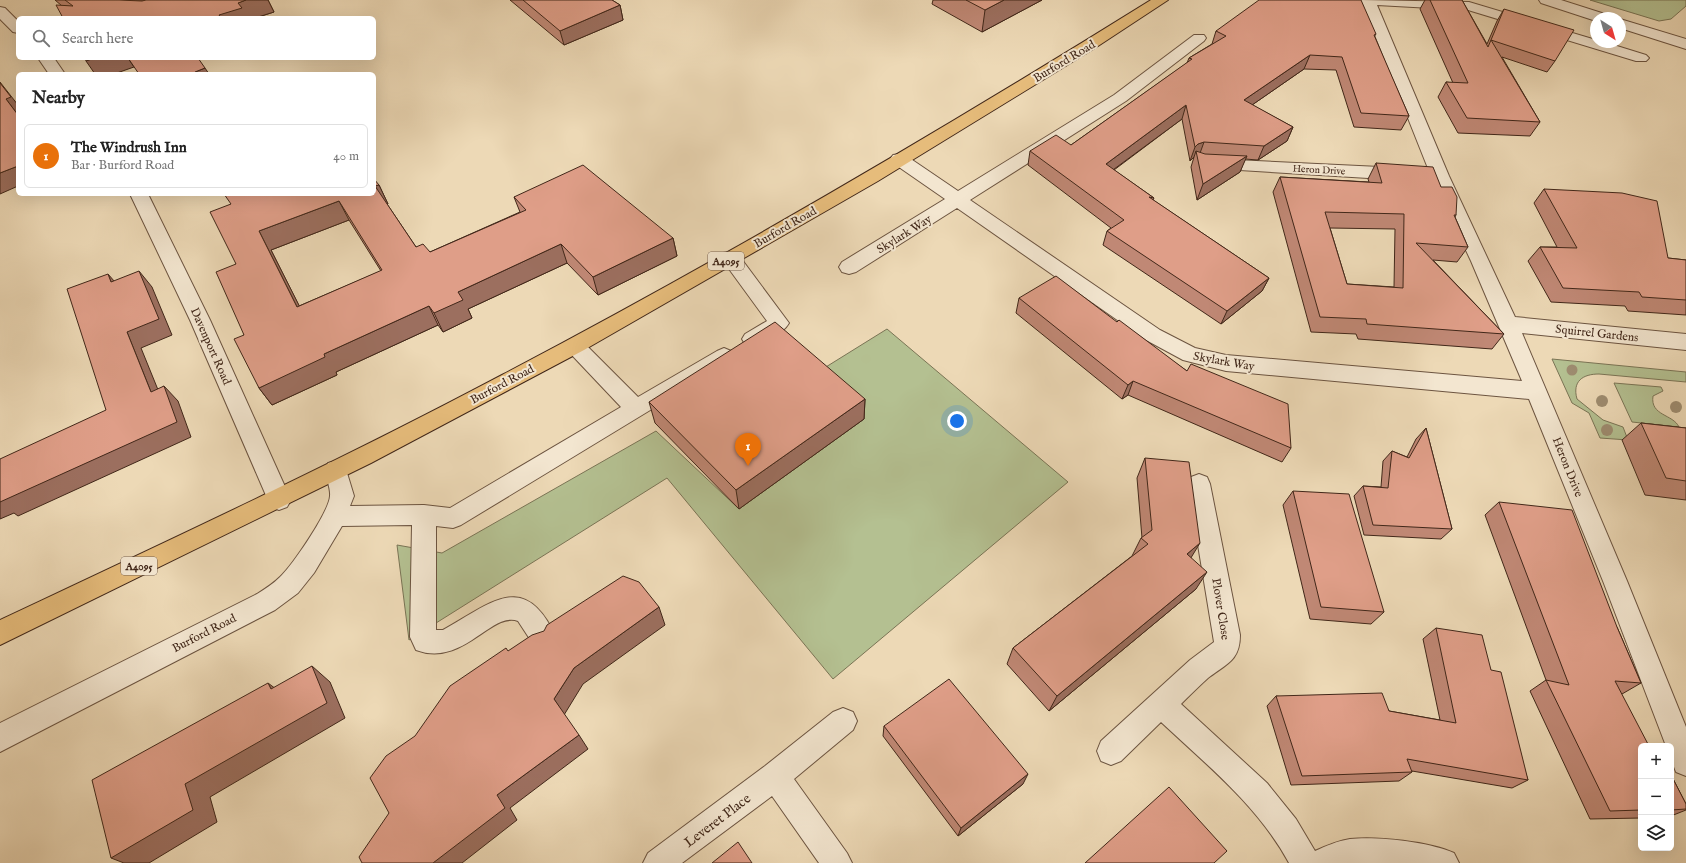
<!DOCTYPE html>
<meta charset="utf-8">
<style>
:root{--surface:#fff;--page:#f6f6f6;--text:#222;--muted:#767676;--line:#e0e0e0;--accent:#b45309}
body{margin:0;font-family:"IM FELL English",serif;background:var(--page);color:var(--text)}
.controls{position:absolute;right:12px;bottom:12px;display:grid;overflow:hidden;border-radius:6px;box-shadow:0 4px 16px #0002}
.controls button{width:36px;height:36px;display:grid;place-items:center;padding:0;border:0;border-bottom:1px solid var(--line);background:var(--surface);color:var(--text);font:20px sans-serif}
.compass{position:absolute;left:1590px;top:12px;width:36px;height:36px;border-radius:50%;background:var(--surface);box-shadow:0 4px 16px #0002;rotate:143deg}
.you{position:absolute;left:957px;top:421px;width:14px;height:14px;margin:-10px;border:3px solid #fff;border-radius:50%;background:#1a73e8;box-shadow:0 0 0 6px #1a73e833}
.badge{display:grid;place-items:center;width:26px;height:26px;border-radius:50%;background:var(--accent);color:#fff;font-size:13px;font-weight:700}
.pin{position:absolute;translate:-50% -33px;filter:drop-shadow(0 1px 2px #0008)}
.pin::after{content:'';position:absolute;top:21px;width:14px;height:12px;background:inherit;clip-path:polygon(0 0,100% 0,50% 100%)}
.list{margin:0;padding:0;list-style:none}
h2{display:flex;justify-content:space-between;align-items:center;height:52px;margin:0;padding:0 16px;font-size:17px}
h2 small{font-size:13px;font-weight:400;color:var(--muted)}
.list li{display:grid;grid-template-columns:26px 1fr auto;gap:12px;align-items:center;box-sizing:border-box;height:64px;margin:0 8px 8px;padding:0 8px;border:1px solid var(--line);border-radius:6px}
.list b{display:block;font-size:15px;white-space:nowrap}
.list p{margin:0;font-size:13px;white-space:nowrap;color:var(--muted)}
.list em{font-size:13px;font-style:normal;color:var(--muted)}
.icon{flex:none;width:22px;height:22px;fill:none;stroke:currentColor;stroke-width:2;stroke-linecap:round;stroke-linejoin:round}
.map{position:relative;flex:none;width:1686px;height:863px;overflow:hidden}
.search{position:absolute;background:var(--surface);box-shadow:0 4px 16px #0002;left:16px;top:16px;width:360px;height:44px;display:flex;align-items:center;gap:10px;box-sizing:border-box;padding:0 14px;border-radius:6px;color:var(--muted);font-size:15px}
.panel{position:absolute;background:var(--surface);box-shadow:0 4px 16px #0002;left:16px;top:72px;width:360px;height:124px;border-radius:6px}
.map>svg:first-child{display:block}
.green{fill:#b4c091;stroke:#7a7455}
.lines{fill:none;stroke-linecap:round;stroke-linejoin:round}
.minor-casing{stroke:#6c5440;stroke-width:2}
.major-casing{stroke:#412719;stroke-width:2}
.minor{fill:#f3e6d0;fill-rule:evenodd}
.major{fill:#e6bc7b;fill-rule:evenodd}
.tree{fill:#9e8c70}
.wall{fill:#c08875;stroke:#412719;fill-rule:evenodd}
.shaded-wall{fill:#9c6f5f;stroke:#412719}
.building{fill:#df9e88;stroke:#412719;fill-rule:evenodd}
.labels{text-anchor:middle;stroke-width:4;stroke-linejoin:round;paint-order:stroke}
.far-street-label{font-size:10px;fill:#412719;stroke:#f3e6d0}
.shield{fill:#f3e6d0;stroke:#766050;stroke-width:1}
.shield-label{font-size:11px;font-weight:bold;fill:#412719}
.street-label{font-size:12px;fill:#412719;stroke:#f3e6d0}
.near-street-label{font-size:14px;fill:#412719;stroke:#f3e6d0}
</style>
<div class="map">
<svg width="1686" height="863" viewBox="0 0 1686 863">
<rect width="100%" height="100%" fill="#edd9b6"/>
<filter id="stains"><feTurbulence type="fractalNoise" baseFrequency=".005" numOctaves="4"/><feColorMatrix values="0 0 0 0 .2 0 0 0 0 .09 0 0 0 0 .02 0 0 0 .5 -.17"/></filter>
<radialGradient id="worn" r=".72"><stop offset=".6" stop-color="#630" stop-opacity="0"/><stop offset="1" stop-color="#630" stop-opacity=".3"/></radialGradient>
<path class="green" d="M1590,0H1686V6L1671,19L1659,21Z
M887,329L1068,482L833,679L667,478L409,640L397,545L442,553L656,431L739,509L813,375Z
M1552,359L1686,372V382L1599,374C1583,374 1572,381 1577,399L1603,420L1623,427L1628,440L1600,438L1589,413L1572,403Z
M1614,383L1661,387L1663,391L1653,396C1650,416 1673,414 1679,427L1632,422Z"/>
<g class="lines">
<g class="minor-casing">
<path id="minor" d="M1361,0L1469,2L1596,40V42H1604L1646,55L1649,58L1646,61H1636L1468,10L1377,5L1449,176L1515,317L1686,334V350L1522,333L1627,581L1686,727V776L1676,772L1671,759V746H1666L1603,581L1529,399L1226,371L1183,360L1146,340L957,208L856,272L849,274L842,272L839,267L842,262L945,199L893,163L890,159L893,155L899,154L905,155L958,191L1114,95L1194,35H1204L1206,38L1204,41L1126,101L970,200L1160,330L1195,348L1226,355L1522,381L1471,261L1431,176Z
M1539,0H1561L1608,15L1610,18H1596V21L1541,3Z
M0,7L5,8L18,21V33L13,32L0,19Z
M1620,19L1686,39V49L1620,28Z
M38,58H54L65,74H49Z
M1213,159L1401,168L1407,170L1410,174L1407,178L1401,180L1207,168L1204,164L1207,160Z
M130,194H148L210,320L291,500L287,507L279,510L271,507L190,320Z
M730,252L737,253L789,323C783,334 757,348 745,344L742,339L745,334L767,321L721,258L723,253Z
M575,338L582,341L638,397L717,351L724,348L731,351L734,356L731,361L461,525L453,528L436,526V630H443C492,603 525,568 557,639L553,647L544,651L535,647L518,621C491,611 463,668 416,650L410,637L412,525L342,526L314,573L298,593L275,610L0,752V723L257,594C265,589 273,584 280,577C292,566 329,512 330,496C331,484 322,475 328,463L336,461L344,463L354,496L350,506L424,505L450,508L621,407L568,351L565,346L568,341Z
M1199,474L1207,477L1210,484L1240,635C1240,661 1226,664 1208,678C1199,686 1190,695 1181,704L1267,783L1296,819L1315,851C1326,846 1337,841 1350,839C1377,836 1430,842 1454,853L1459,863H1289C1258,806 1208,766 1161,722L1121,761L1111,765L1101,761L1097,751L1101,741L1190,660L1214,642L1188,484L1191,477Z
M843,708L853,712L857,721L853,730L794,779L847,853L852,863H819L772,796L682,863H643L648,853L765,766L833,712Z"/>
</g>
<g class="major-casing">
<path id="major" d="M1151,0H1168L1095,48L878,181L584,350L371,463L0,645V620C168,541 338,462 502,375C723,259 939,132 1151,0Z"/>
</g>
<use href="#minor" class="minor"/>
<use href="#major" class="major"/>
</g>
<g class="tree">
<circle cx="1572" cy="370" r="5.5"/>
<circle cx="1602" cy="401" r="6"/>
<circle cx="1676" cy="407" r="6"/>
<circle cx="1607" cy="430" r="6"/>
</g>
<path class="wall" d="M55,0H268L274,12L255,18L62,6Z
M510,0H612L620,5L623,20L564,45Z
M933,0H1042L982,32L932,4Z
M1425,0H1462L1487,44L1497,21L1504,9L1555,61L1547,72L1502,57L1540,122L1530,136L1458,133L1438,97L1446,82L1453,83L1420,9Z
M1216,31L1376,34L1374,37L1409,116L1401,130L1354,127L1336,70L1304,69L1252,105L1293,127L1287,141L1258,160L1245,159L1240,172L1197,200L1191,167L1194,157L1190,161L1182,119L1114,170L1154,198L1153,200L1269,278L1262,291L1221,324L1103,245L1107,231L1111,228L1028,165L1030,151L1071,145L1187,63L1189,58L1212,44Z
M1376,163L1441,187L1456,215L1455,217L1468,247L1457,262L1433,260L1504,334L1492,349L1358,339L1356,334L1311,332L1273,192L1280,177L1369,182L1368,179ZM1330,228L1395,229L1394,287L1347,284Z
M379,185L388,204H387L416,247L430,252L520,212L514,197L673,238L677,256L598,295L567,263L468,309L472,318L443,332L438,325L336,372L337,375L272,405L259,388L244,335L236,264L231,204ZM349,220L381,271L299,306L271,250Z
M1544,189L1668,258L1686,260V315L1628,311L1625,306L1551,302L1528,261L1540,247H1557L1534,203Z
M1019,298L1117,322L1187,371L1291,448L1282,462L1128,395L1122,399L1016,313Z
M865,399L864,419L739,509L655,423L649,402Z
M1641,423L1686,428V500L1645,495L1622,440Z
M1426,428L1452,529L1441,539L1364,535L1354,496L1363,486L1381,487L1383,461L1392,451L1407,457L1416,439Z
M1145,458L1191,558L1196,589L1049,711L1007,664L1013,648L1132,556L1141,538H1142L1137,478Z
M1293,491L1384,612L1371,624L1310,619L1283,505Z
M1499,502L1617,627L1641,683L1622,694H1621L1641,746V818L1590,819L1530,691L1546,680L1485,515Z
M1436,628L1491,670L1528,780L1512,788L1412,771V772L1399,781L1291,785L1267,706L1276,696L1389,711L1440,720L1423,639Z
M884,726L1023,784L958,836L883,736Z
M1671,775L1686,804V810L1671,816Z"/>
<path class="shaded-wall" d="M119,0H172L134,14Z
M246,0H268L274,12L255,18H221L219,15L238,3Z
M1004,0H1042L982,32L985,10Z
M620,5L623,20L564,45L560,31Z
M1310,55L1304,69L1239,114L1244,100Z
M94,58H128L134,67L114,74H95L86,61Z
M205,68L209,74H196L195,72Z
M0,82L18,105V115L6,99Z
M1186,105L1182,119L1102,178L1106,164Z
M1293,127L1287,141L1258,160L1264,146Z
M1204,142L1199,156L1196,151L1194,157L1190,161L1195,147L1198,144Z
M1247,156L1240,172L1197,200L1203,184Z
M18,166V186L0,194V173Z
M379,185L388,204L384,205L375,186Z
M339,201L349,220L271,250L309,325L297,307L259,231Z
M673,238L677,256L598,295L593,277Z
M561,244L567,263L468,309L472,318L443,332L434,313L458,292Z
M139,271L152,287L172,335L141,348L165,407L151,392L127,332Z
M108,274L121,289L111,282Z
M1269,278L1262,291L1221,324L1227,311Z
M429,306L438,325L336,372L337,375L272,405L259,388L324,354Z
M1133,381L1128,395L1122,399L1128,385Z
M164,386L178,401L191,437L18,516L14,513L0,519V499Z
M865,399L864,419L739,509L736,490Z
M1200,543L1189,561L1187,554Z
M1207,572L1196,589L1049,711L1057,696Z
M659,607L665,625L583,684L564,715L554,699L574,668Z
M312,666L330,682L345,718L210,797L217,822L149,863H124L111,858L185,784Z
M268,683L288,698L271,689Z
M579,735L588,749L510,808L517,820L462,863H433L497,795Z
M1028,774L1023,784L958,836L961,828Z"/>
<path class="building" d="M65,0H119L142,1L146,0H246L238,3L242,8L219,15L221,18H63L56,5L73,6Z
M523,0H612L620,5L560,31Z
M966,0H1004L985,10Z
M1259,0H1361L1376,34L1374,35L1409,116L1361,113L1342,57L1310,55L1244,100L1293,127L1264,146L1204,142L1198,144L1195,147L1186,105L1106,164L1154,198L1149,197L1269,278L1227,311L1107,231L1124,220L1030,151L1056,135L1071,145L1192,59L1189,58L1226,36L1216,31Z
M1430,0H1462L1488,47L1491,40L1540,122L1467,118L1446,82L1468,83Z
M1504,9L1574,30L1555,61L1491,40Z
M85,58H94L86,61Z
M128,58H198L205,68L195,72L196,74H139Z
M0,83L11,97L6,99L18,115V166L0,173Z
M1196,151L1205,154L1247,156L1203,184Z
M1376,163L1433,167L1441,187H1452L1457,197L1456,215H1454L1468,247L1416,243L1504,334L1367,324L1366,319L1320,317L1280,177L1382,183ZM1325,212L1404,214L1403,288L1347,284Z
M583,165L673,238L593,277L561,244L458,292L463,300L434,313L429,306L324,354L325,357L259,388L234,339L244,335L216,272L236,264L210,212L231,204L224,194H374V179L379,185L375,186L416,247L423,244L430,252L526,210L514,197ZM339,201L382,270L297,307L259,231Z
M1544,189L1622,193L1657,201L1668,258L1686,260V300L1642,297L1639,292L1563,288L1540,247L1577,248Z
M139,271L159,319L127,332L151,392L164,386L177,422L0,502V459L106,410L67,289L108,274L111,282Z
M1056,276L1117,322L1119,320L1187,371L1191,364L1288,404L1291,448L1133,381L1128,385L1019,298Z
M775,322L865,399L736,490L649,402Z
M1641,423L1686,428V481L1666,478Z
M1426,428L1452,529L1373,525L1363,486L1388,488L1392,451L1409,458Z
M1145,458L1189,462L1200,543L1187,554L1207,572L1057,696L1013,648L1148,544L1141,538L1152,530Z
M1293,491L1349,494L1384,612L1321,607Z
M1499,502L1572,510L1617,627L1641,683L1615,681L1649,746H1641V810L1610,811L1546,680L1569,685Z
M623,576L639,582L659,607L574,668L554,699L579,735L497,795L505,808L433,863H362L359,857L389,813L370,778L386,756L415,736L450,686L506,648L508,651L532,635L544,631L547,625Z
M1436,628L1482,635L1491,670L1501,672L1528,780L1407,759L1412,772L1302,776L1276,696L1382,693L1389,711L1456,723Z
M312,666L327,703L185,784L193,810L111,858L92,780L268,683L271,689Z
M949,679L1028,774L961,828L884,726Z
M1671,775L1686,804V809L1671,810Z
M1169,787L1227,851L1214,863H1085Z
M738,842L752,863H712Z"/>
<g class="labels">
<g class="far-street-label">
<text transform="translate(1319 169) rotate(3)" y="4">Heron Drive</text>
</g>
<g class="shield">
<rect x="708" y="252" width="36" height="18" rx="3"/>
<rect x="121" y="557" width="36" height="18" rx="3"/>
</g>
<g class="shield-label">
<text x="726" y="265">A4095</text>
<text x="139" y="570">A4095</text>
</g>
<g class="street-label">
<text transform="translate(1064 61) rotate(-31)" y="4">Burford Road</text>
<text transform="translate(785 227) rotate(-30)" y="4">Burford Road</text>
<text transform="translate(904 234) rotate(-32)" y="4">Skylark Way</text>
<text transform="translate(1597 333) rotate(6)" y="4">Squirrel Gardens</text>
<text transform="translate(211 346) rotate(66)" y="4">Davenport Road</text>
<text transform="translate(1224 361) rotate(10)" y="4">Skylark Way</text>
<text transform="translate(502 384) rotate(-28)" y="4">Burford Road</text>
<text transform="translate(1568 467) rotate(68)" y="4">Heron Drive</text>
<text transform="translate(1221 609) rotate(81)" y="4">Plover Close</text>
<text transform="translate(204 633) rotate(-27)" y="4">Burford Road</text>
</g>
<g class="near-street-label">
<text transform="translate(717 820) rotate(-37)" y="5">Leveret Place</text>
</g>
</g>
<rect width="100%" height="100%" filter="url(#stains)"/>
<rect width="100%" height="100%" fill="url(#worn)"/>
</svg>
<div class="controls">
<button>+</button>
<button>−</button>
<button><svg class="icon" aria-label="layers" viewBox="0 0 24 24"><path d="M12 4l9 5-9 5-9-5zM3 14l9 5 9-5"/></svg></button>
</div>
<svg class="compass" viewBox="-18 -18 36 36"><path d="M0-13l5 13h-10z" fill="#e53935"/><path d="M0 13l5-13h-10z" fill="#767676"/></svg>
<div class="you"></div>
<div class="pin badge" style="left:748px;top:466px;background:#e8710a">1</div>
<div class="search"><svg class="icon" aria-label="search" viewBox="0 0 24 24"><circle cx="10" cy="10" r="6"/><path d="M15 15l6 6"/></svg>Search here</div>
<section class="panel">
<h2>Nearby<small></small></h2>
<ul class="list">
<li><span class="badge" style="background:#e8710a">1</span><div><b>The Windrush Inn</b><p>Bar · Burford Road</p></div><em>40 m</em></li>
</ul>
</section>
</div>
